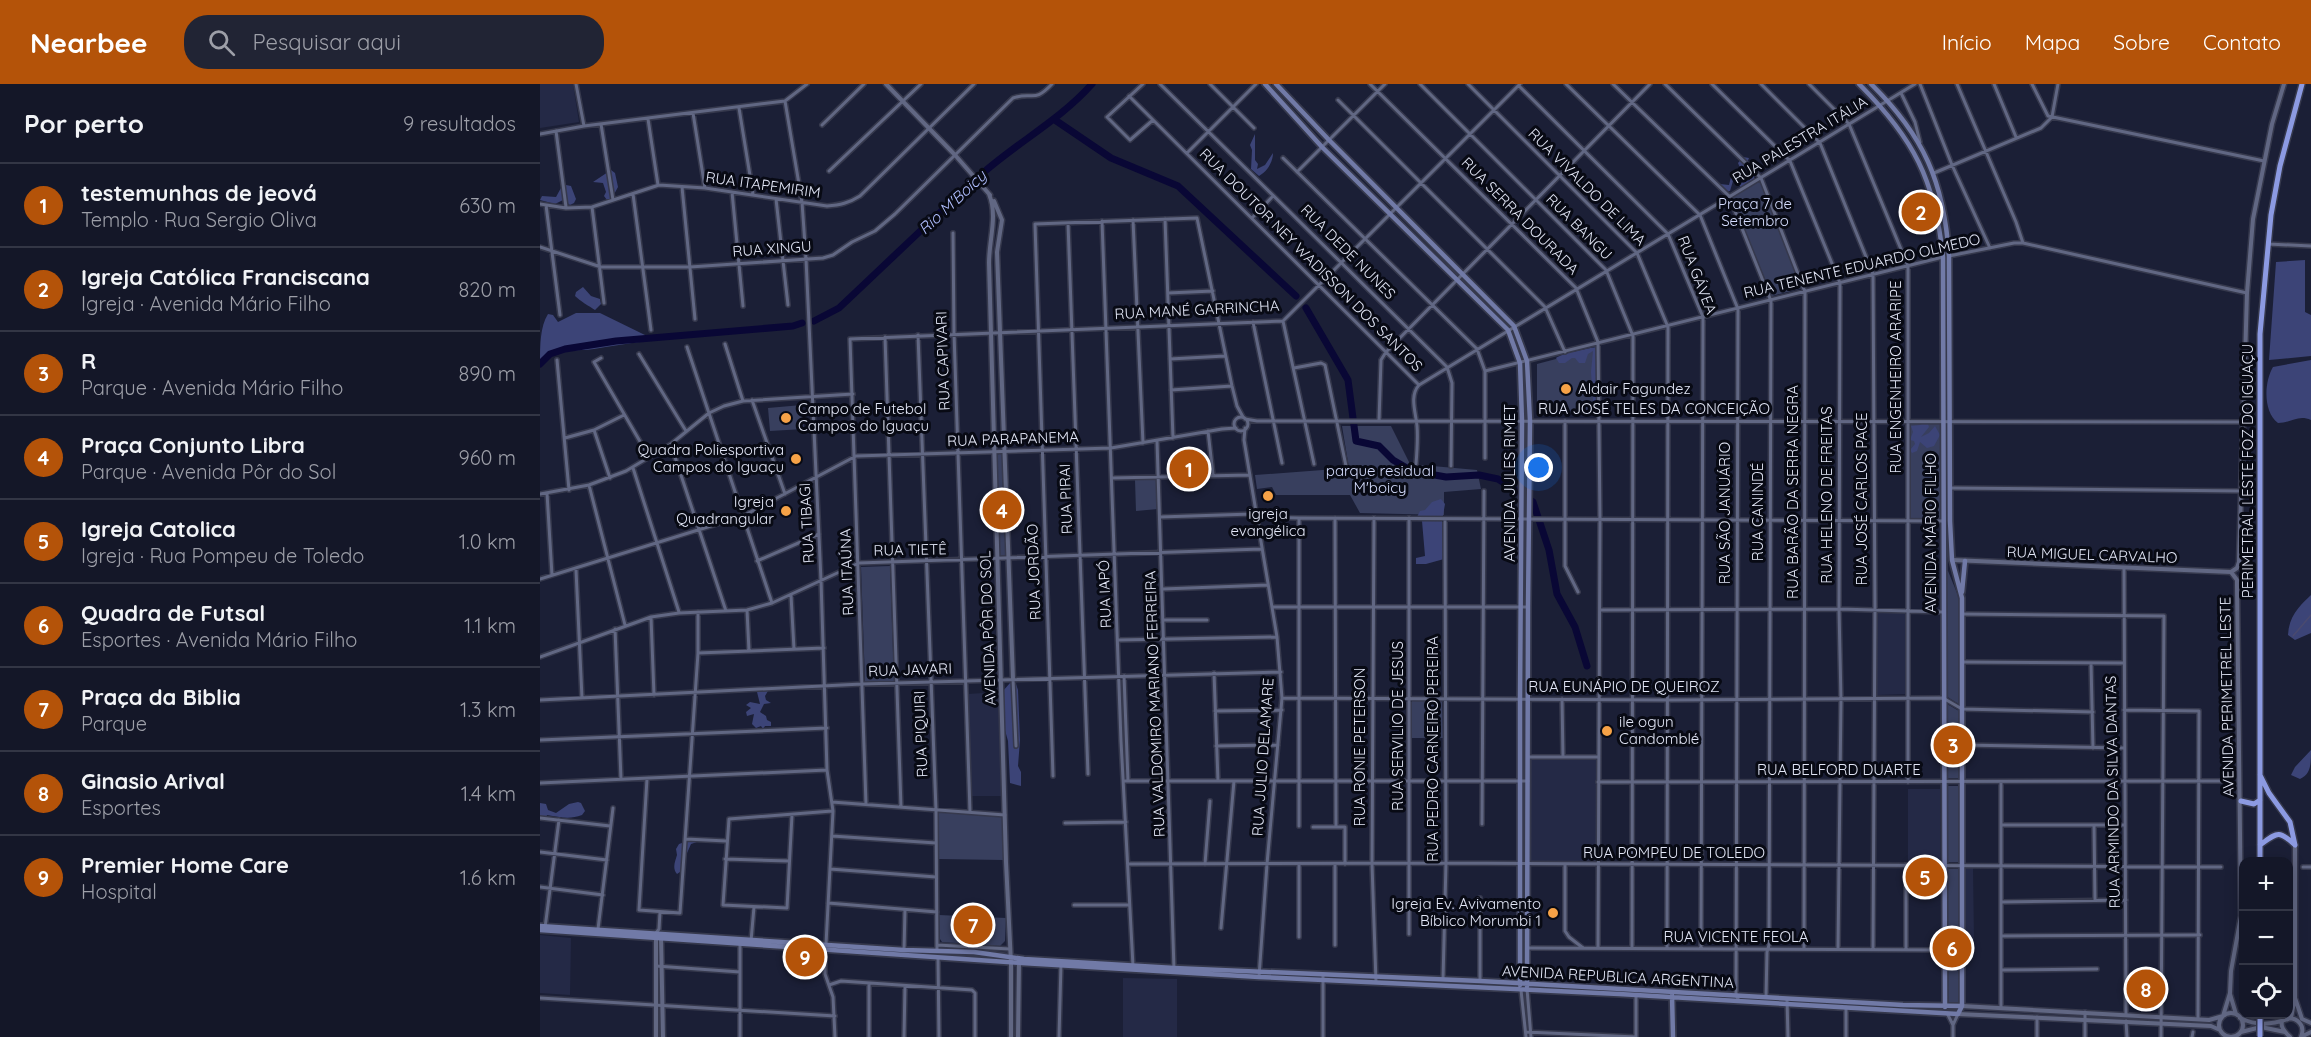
<!DOCTYPE html>
<html lang="pt">
<meta charset="utf-8">
<style>
:root{--surface:#141728;--page:#212434;--text:#f1f3f6;--muted:#9d9fa8;--line:#333645;--accent:#b45309}
body{margin:0;font-family:Quicksand,sans-serif;background:var(--page);color:var(--text)}
.controls{position:absolute;right:18px;bottom:18px;display:grid;overflow:hidden;border-radius:12px;box-shadow:0 3px 15px #0003}
.controls button{width:54px;height:54px;display:grid;place-items:center;padding:0;border:0;border-bottom:2px solid var(--line);background:var(--surface);color:var(--text);font:30px sans-serif}
.you{position:absolute;left:999px;top:384px;width:21px;height:21px;margin:-15px;border:4px solid #fff;border-radius:50%;background:#1a73e8;box-shadow:0 0 0 9px #1a73e833}
.badge{display:grid;place-items:center;width:39px;height:39px;border-radius:50%;background:var(--accent);color:#fff;font-size:20px;font-weight:700}
.pin{position:absolute;translate:-50% -50%;border:3px solid #fff;box-shadow:0 2px 6px #0006}
.list{margin:0;padding:0;list-style:none}
h2{display:flex;justify-content:space-between;align-items:center;height:78px;margin:0;padding:0 24px;font-size:26px}
h2 small{font-size:20px;font-weight:400;color:var(--muted)}
.list li{display:grid;grid-template-columns:39px 1fr auto;gap:18px;align-items:center;box-sizing:border-box;height:84px;padding:0 24px;border-top:2px solid var(--line)}
.list b{display:block;font-size:22px;white-space:nowrap}
.list p{margin:0;font-size:20px;white-space:nowrap;color:var(--muted)}
.list em{font-size:20px;font-style:normal;color:var(--muted)}
.icon{flex:none;width:33px;height:33px;fill:none;stroke:currentColor;stroke-width:2;stroke-linecap:round;stroke-linejoin:round}
.map{position:relative;flex:none;width:1771px;height:953px;overflow:hidden}
header{display:flex;align-items:center;gap:36px;box-sizing:border-box;height:84px;padding:0 30px;background:var(--accent);color:#fff}
header strong{font-size:28px}
nav{display:flex;gap:33px;margin-inline-start:auto;font-size:21px}
.search{width:420px;height:54px;background:var(--page);display:flex;align-items:center;gap:15px;box-sizing:border-box;padding:0 21px;border-radius:24px;color:var(--muted);font-size:22px}
main{display:flex}
aside{flex:1;background:var(--surface)}
.map>svg:first-child{display:block}
.built{fill:#242946}
.green{fill:#383f5e}
.forest{fill:#3c4477}
.lines{fill:none;stroke-linecap:round;stroke-linejoin:round}
.stream{stroke:#4a4a6f;stroke-width:1.5}
.river{stroke:#090735;stroke-width:7}
.minor-casing{stroke:#36394d;stroke-width:6}
.tertiary-casing{stroke:#36394d;stroke-width:7}
.secondary-casing{stroke:#36394d;stroke-width:8}
.trunk-casing{stroke:#36394d;stroke-width:8}
.minor{stroke:#616783;stroke-width:3}
.tertiary{stroke:#616783;stroke-width:4}
.secondary{stroke:#717aa7;stroke-width:4.5}
.trunk{stroke:#8c9ae2;stroke-width:5}
.trunk-bridge-casing{stroke:#36394d;stroke-width:8;stroke-linecap:butt}
.trunk-bridge{stroke:#8c9ae2;stroke-width:5}
.poi-dot{fill:#f6a247;stroke:#080a14;stroke-width:2}
.labels{text-anchor:middle;stroke-width:6;stroke-linejoin:round;paint-order:stroke}
.street-label{font-size:15px;fill:#e2e6f6;stroke:#080a14}
.park-label{font-size:15px;fill:#d5ddfe;stroke:#080a14}
.poi-label{font-size:15px;fill:#e2e6f6;stroke:#080a14;text-anchor:start}
.water-label{font-size:16px;font-style:italic;fill:#b0befe;stroke:#080a14}
</style>
<header>
<strong>Nearbee</strong>
<div class="search"><svg class="icon" aria-label="search" viewBox="0 0 24 24"><circle cx="10" cy="10" r="6"/><path d="M15 15l6 6"/></svg>Pesquisar aqui</div>
<nav><a>Início</a><a>Mapa</a><a>Sobre</a><a>Contato</a></nav>
</header>
<main>
<aside>
<h2>Por perto<small>9 resultados</small></h2>
<ul class="list">
<li><span class="badge">1</span><div><b>testemunhas de jeová</b><p>Templo · Rua Sergio Oliva</p></div><em>630 m</em></li>
<li><span class="badge">2</span><div><b>Igreja Católica Franciscana</b><p>Igreja · Avenida Mário Filho</p></div><em>820 m</em></li>
<li><span class="badge">3</span><div><b>R</b><p>Parque · Avenida Mário Filho</p></div><em>890 m</em></li>
<li><span class="badge">4</span><div><b>Praça Conjunto Libra</b><p>Parque · Avenida Pôr do Sol</p></div><em>960 m</em></li>
<li><span class="badge">5</span><div><b>Igreja Catolica</b><p>Igreja · Rua Pompeu de Toledo</p></div><em>1.0 km</em></li>
<li><span class="badge">6</span><div><b>Quadra de Futsal</b><p>Esportes · Avenida Mário Filho</p></div><em>1.1 km</em></li>
<li><span class="badge">7</span><div><b>Praça da Biblia</b><p>Parque</p></div><em>1.3 km</em></li>
<li><span class="badge">8</span><div><b>Ginasio Arival</b><p>Esportes</p></div><em>1.4 km</em></li>
<li><span class="badge">9</span><div><b>Premier Home Care</b><p>Hospital</p></div><em>1.6 km</em></li>
</ul>
</aside>
<div class="map">
<svg width="1771" height="953" viewBox="0 0 1771 953">
<rect width="100%" height="100%" fill="#1b1f36"/>
<path class="built" d="M0,0H33L39,38L0,44Z
M1368,528V610L1337,611V529Z
M459,608L462,712H432L428,610Z
M991,675H1057L1056,777H990Z
M1368,705H1400V778H1368Z
M1422,782H1433L1434,856H1423Z
M0,851L31,854L30,911L0,909Z
M583,894L637,895V953H583Z"/>
<path class="green" d="M1221,95L1262,204L1232,212L1191,113Z
M1054,265V330L997,329V280Z
M262,321L264,345L230,347L228,324Z
M1368,339H1403L1402,435H1369Z
M802,342H851L870,380L937,386L941,405L904,408V431L820,429L810,411H736L732,403L717,405L715,391L809,384Z
M462,369L465,380L469,472H459L456,371Z
M617,395L618,425L596,427L595,396Z
M350,482L354,597L325,598L321,483Z
M1405,487H1408L1419,514L1420,621L1406,612Z
M872,616H902L903,654H872Z
M1407,620L1419,627L1418,694H1407Z
M1407,702H1418V778H1407Z
M398,727L462,732L464,776L399,775Z
M1407,785H1418V918H1407Z
M399,831L466,834L465,857L460,862L402,858L400,855Z
M1594,893H1618L1617,917H1594Z"/>
<path class="forest" d="M715,50V76L718,80L717,85L725,81L733,69C733,78 727,88 719,92L711,85L712,66L710,61Z
M1203,73L1209,74L1207,79L1215,88L1214,95L1201,104L1197,98L1193,97L1190,107L1185,108L1180,100L1189,101L1191,93L1195,92L1201,99L1210,96V91L1200,84L1198,79Z
M71,86L75,89L78,103L72,114L67,116L64,112L66,108L63,99L53,98Z
M26,101L31,102L36,115L34,119L30,121L23,116L15,120L0,116L2,112L16,113L22,102Z
M1765,176V228L1771,231V272L1729,276L1736,178Z
M43,203L51,212L60,215L61,220L55,226C49,222 40,217 35,212L36,208Z
M36,229H60L107,252V257C89,259 72,262 54,265C43,267 31,265 21,268C12,270 9,277 0,279C0,261 0,243 8,230L13,231L18,238Z
M1056,263V318L1053,317L1051,288L1053,267L1048,270L1045,279H1039L1035,274H1032L1025,279H1019L1016,274C1023,269 1046,265 1056,263Z
M1771,276V336C1758,330 1751,339 1738,339C1723,328 1724,298 1733,283Z
M1387,337L1389,343L1381,353L1389,349L1395,342L1400,351L1394,362L1387,364L1380,358L1377,367L1372,369L1370,366L1375,360L1374,357L1370,356L1373,348L1371,342L1380,341Z
M901,415L905,420L902,437L904,475L886,480H876V474L885,472L882,437L876,435L880,427L885,426L892,418Z
M1771,511V549L1755,556L1748,551C1749,533 1758,523 1771,511Z
M470,599L476,600L478,606L480,656L478,682L481,688V702L470,699L468,657L463,639L462,608Z
M228,607L225,612L226,616L231,619L224,620L220,628L226,632L227,636L231,638V642H225L223,645L221,642L216,644L212,640L214,630L207,632L206,628L211,624L206,621L210,618L220,620L217,608Z
M1771,666C1771,680 1771,690 1760,695L1751,691L1755,683Z
M38,718L41,719L45,727L42,731C29,736 20,733 7,731L6,734L0,732V719L6,720L8,726L16,729L29,720Z
M151,756L157,758L151,760L147,769L141,771L143,786L137,790C132,784 135,778 137,771L136,765L139,760Z"/>
<g class="lines">
<path class="stream" d="M1753,552L1771,531"/>
<path class="river" d="M515,36L571,74L638,102L756,212
M766,224L808,296L816,357L839,362L853,376L872,387L906,393L939,391L958,395L993,418L1009,466L1017,510L1035,543L1047,582
M274,237L299,224C347,179 394,133 443,89C478,58 520,36 552,0
M0,280L10,270L25,265L76,257L253,242L262,239"/>
<g class="minor-casing">
<path id="minor" d="M36,0L44,42
M603,0L567,33L590,56L613,36
M620,0L907,283L912,299L911,382
M670,0L714,44
M830,0L1036,204L1058,258L1060,436L1058,864
M880,0L1066,186L1093,252L1092,864
M928,0L1097,169L1128,243L1127,864
M1026,0L1160,131L1198,225L1196,911L1199,917
M1073,0L1189,112L1231,217L1229,861L1227,868L1226,913
M1125,0L1221,94L1265,208L1264,865
M1172,0L1250,77L1300,199L1299,525L1301,616L1298,865
M1221,0L1280,59L1333,190L1335,525L1333,865
M1269,0L1309,40L1368,182V698
M1380,0L1412,81L1450,164
M1417,0L1476,138L1483,159
M1454,0L1476,53
M1492,0L1508,32L1724,77
M979,2L1128,150L1163,233L1161,864
M1361,9L1375,38L1380,58
M589,12L879,301
M798,16L1005,223L1025,268
M245,17L262,118L266,175L281,496L287,686L293,727L286,860
M199,24L213,110
M153,29L165,104
M1512,33L1518,0
M108,35L118,101
M61,40L73,116
M282,41L324,0
M16,47L26,123
M0,50L44,42L245,17L267,0
M647,69L716,0
M743,74L937,265L945,287V374
M289,87L381,0
M757,88L845,0
M1394,89L1501,44L1512,33
M142,103L155,235
M192,108L203,222
M93,110L111,246
M236,115L248,221
M0,120L26,124L52,123L119,101L165,104L287,122C300,121 309,119 320,112L434,0
M6,121L20,231
M52,123L64,219
M712,134L733,112
M625,135L633,354
M593,136L603,359
M562,137L581,657L593,882
M528,139L548,690
M413,149L414,249L430,728
M1728,160L1771,162
M0,163L61,183H150L283,174L293,171L312,158L335,147L355,130L473,14C494,7 493,20 512,0
M1409,172L1474,159H1483L1707,209
M628,209L673,207
M743,237L774,380
M713,238L742,379
M378,251L396,726L397,867
M345,253L361,723
M185,260L203,317
M147,263L232,519
M99,270L146,347
M61,274L54,278L109,373
M630,275L685,272
M17,276L29,406
M754,284L781,279L785,281L806,382
M945,287L1403,173
M631,306L692,302
M212,316L245,410
M694 340a7 7 0 1 1 14 0a7 7 0 1 1-14 0Z
M705,335L717,337L1704,338
M839,337L841,276L846,268L1110,0
M1025,337V482L1038,508
M705,344L704,356L737,553L742,614L727,780L719,893
M54,346L70,394
M668,347L673,391
M25,354L54,346L84,331
M617,357L634,885
M131,361L186,527
M876,380C877,368 878,354 877,342C876,329 869,312 879,301L1375,0
M93,384L139,528
M572,394L710,391
M49,401L85,541
M1410,404L1701,407
M7,409L12,491
M0,410L49,401L86,387L131,360L169,329L184,322L203,317L313,310
M620,433L712,430L717,433L759,434L1404,437
M795,434L796,743
M834,434L832,780L836,898
M217,477L279,450
M1584,485L1586,931
M36,486L42,614
M0,495L203,432L316,372L571,364L682,345L696,344
M623,505L728,501
M251,511L254,565
M732,523H988
M207,526L209,567
M1060,526L1299,525L1403,528
M1422,530L1624,532L1621,953
M111,533L114,611
M624,536H667
M75,545L81,695
M579,556L737,553
M158,569L284,564
M0,573L111,533L139,529L207,526L232,519L319,479L721,465
M1423,578L1584,579
M1551,579L1553,664
M674,589L678,697
M584,592L588,697
M473,595L476,662
M742,614L1128,616L1403,614L1422,625L1553,628
M1022,615L1023,673
M0,616L322,600L741,588
M1584,626L1659,627L1658,935
M675,627L742,626
M0,656L287,644
M1422,661L1584,664
M676,662L738,661
M988,673H1058
M513,692L495,140L657,134L692,302L697,322L703,333
M107,695L99,826L140,829L158,569V528
M585,697H988
M1058,698L1683,697
M1461,698V924
M0,699L287,686
M292,718L465,731
M326,720L310,255L743,237L980,0
M252,731L247,824L183,821L189,735L292,727
M0,734L70,742
M525,739L586,738
M942,740L944,407
M1462,741H1585
M1554,741L1555,816
M1571,741V782
M759,742V434
M773,743H805V780
M292,752L396,759
M146,755L186,757
M0,768L67,776
M185,775L249,777
M588,780L906,779L1681,783
M665,780L670,717
M795,780V861
M1025,781V847L1029,853L1043,864
M1366,781V865
M1763,783H1771
M290,785L396,793
M0,803L63,811
M940,814V896
M1462,818L1586,816
M288,819L397,828
M534,821H589
M5,844L19,736
M681,844L694,697
M58,845L73,724
M116,849L119,845L120,828
M869,850V434
M1461,852L1660,851
M759,853V780
M211,857L214,823
M200,859V953
M397,861L470,865
M988,864L1405,866
M364,866L365,826
M285,867V890L293,913L295,953
M398,874L399,953
M116,882L200,888
M1462,886L1557,885
M783,890V953
M903,895L906,779L905,435
M289,901L301,897L432,906L435,909V953
M987,905L991,953
M981,906L986,953
M0,914L295,932
M1247,915L1248,953
M1545,928V953
M1407,929L1413,941V953
M1497,933V953
M1586,937L1587,953
M1413,941L1418,930
M986,948L1096,953
M329,953V899
M364,953L365,902
M519,953L521,880
M1096,953V911
M1306,953V923
M1652,953L1653,948"/>
</g>
<g class="tertiary-casing">
<path id="tertiary" d="M346,0L415,71L450,111
M449,110C458,132 449,155 449,179L466,778L471,879V953
M454,117L462,136L457,168L473,595
M1412,476L1691,488
M1691,488L1697,484L1699,478L1707,209L1713,135L1732,40L1744,0
M116,852V953
M121,852L123,953
M1690,910L1696,930
M1755,914L1762,935L1771,939
M1422,922L1669,936L1683,932L1690,909L1691,887L1701,832L1697,502V496L1691,488
M1679 941a12 12 0 1 1 24 0a12 12 0 1 1-24 0Z
M1418,930L1650,941L1671,942L1680,946
M1700,934C1717,942 1731,941 1748,935
M1751,934L1755,913V761
M1701,948L1721,943L1745,948
M1763,952L1771,948
M478,953L479,879
M1750,953C1723,928 1771,928 1761,953"/>
</g>
<g class="secondary-casing">
<path id="secondary" d="M725,0L782,63L968,246L980,279L982,337L980,615V901
M736,0L789,56L974,242L987,277L990,337L988,523L987,902
M1319,0C1374,55 1395,96 1403,173L1405,923
M1422,508L1425,477
M0,842L364,866L434,868L484,875L634,884L940,897L1363,921L1422,922
M0,846L482,879L719,893L1079,910L1418,930L1422,922V514L1412,476L1410,437L1409,172C1404,98 1384,52 1331,0
M1132,911L1133,953"/>
</g>
<g class="trunk-casing">
<path id="trunk" d="M1720,691L1729,709L1750,738L1755,761
M1701,717L1714,720L1720,716
M1720,761C1737,749 1738,745 1755,761
M1720,778V250L1731,131L1740,82L1762,0"/>
</g>
<use href="#minor" class="minor"/>
<use href="#tertiary" class="tertiary"/>
<use href="#secondary" class="secondary"/>
<use href="#trunk" class="trunk"/>
<g class="trunk-bridge-casing">
<path id="trunk-bridge" d="M1720,931V952"/>
</g>
<use href="#trunk-bridge" class="trunk-bridge"/>
</g>
<g class="poi-dot">
<circle cx="1026" cy="305" r="6"/>
<circle cx="246" cy="334" r="6"/>
<circle cx="256" cy="375" r="6"/>
<circle cx="728" cy="412" r="6"/>
<circle cx="246" cy="427" r="6"/>
<circle cx="1067" cy="647" r="6"/>
<circle cx="1013" cy="829" r="6"/>
</g>
<g class="labels">
<g class="street-label">
<text transform="translate(1260 56) rotate(-31)" y="5">RUA PALESTRA ITÁLIA</text>
<text transform="translate(223 101) rotate(8)" y="5">RUA ITAPEMIRIM</text>
<text transform="translate(1047 103) rotate(45)" y="5">RUA VIVALDO DE LIMA</text>
<text transform="translate(980 132) rotate(45)" y="5">RUA SERRA DOURADA</text>
<text transform="translate(1039 143) rotate(45)" y="5">RUA BANGU</text>
<text transform="translate(232 165) rotate(-4)" y="5">RUA XINGU</text>
<text transform="translate(808 168) rotate(45)" y="5">RUA DEDE NUNES</text>
<text transform="translate(771 176) rotate(45)" y="5">RUA DOUTOR NEY WADISSON DOS SANTOS</text>
<text transform="translate(1322 182) rotate(-13)" y="5">RUA TENENTE EDUARDO OLMEDO</text>
<text transform="translate(1157 191) rotate(69)" y="5">RUA GÁVEA</text>
<text transform="translate(657 226) rotate(-3)" y="5">RUA MANÉ GARRINCHA</text>
<text transform="translate(403 277) rotate(-92)" y="5">RUA CAPIVARI</text>
<text transform="translate(1356 293) rotate(-90)" y="5">RUA ENGENHEIRO ARARIPE</text>
<text x="1114" y="330">RUA JOSÉ TELES DA CONCEIÇÃO</text>
<text transform="translate(473 355) rotate(-2)" y="5">RUA PARAPANEMA</text>
<text transform="translate(1708 387) rotate(-90)" y="5">PERIMETRAL LESTE FOZ DO IGUAÇU</text>
<text transform="translate(970 399) rotate(-90)" y="5">AVENIDA JULES RIMET</text>
<text transform="translate(1253 408) rotate(-90)" y="5">RUA BARÃO DA SERRA NEGRA</text>
<text transform="translate(1287 411) rotate(-90)" y="5">RUA HELENO DE FREITAS</text>
<text transform="translate(526 415) rotate(-92)" y="5">RUA PIRAI</text>
<text transform="translate(1322 415) rotate(-90)" y="5">RUA JOSÉ CARLOS PACE</text>
<text transform="translate(1218 428) rotate(-90)" y="5">RUA CANINDÉ</text>
<text transform="translate(1185 429) rotate(-90)" y="5">RUA SÃO JANUÁRIO</text>
<text transform="translate(267 439) rotate(-93)" y="5">RUA TIBAGI</text>
<text transform="translate(1391 449) rotate(-90)" y="5">AVENIDA MÁRIO FILHO</text>
<text transform="translate(370 466) rotate(-1)" y="5">RUA TIETÊ</text>
<text transform="translate(1552 471) rotate(2)" y="5">RUA MIGUEL CARVALHO</text>
<text transform="translate(307 488) rotate(-92)" y="5">RUA ITAÚNA</text>
<text transform="translate(494 488) rotate(-92)" y="5">RUA JORDÃO</text>
<text transform="translate(565 510) rotate(-92)" y="5">RUA IAPÓ</text>
<text transform="translate(448 544) rotate(-92)" y="5">AVENIDA PÔR DO SOL</text>
<text transform="translate(370 586) rotate(-2)" y="5">RUA JAVARI</text>
<text x="1084" y="608">RUA EUNÁPIO DE QUEIROZ</text>
<text transform="translate(1687 613) rotate(-91)" y="5">AVENIDA PERIMETREL LESTE</text>
<text transform="translate(615 620) rotate(-92)" y="5">RUA VALDOMIRO MARIANO FERREIRA</text>
<text transform="translate(858 642) rotate(-90)" y="5">RUA SERVILIO DE JESUS</text>
<text transform="translate(381 650) rotate(-92)" y="5">RUA PIQUIRI</text>
<text transform="translate(820 663) rotate(-90)" y="5">RUA RONIE PETERSON</text>
<text transform="translate(893 665) rotate(-90)" y="5">RUA PEDRO CARNEIRO PEREIRA</text>
<text transform="translate(723 673) rotate(-86)" y="5">RUA JULIO DELAMARE</text>
<text x="1299" y="691">RUA BELFORD DUARTE</text>
<text transform="translate(1573 708) rotate(-91)" y="5">RUA ARMINDO DA SILVA DANTAS</text>
<text x="1134" y="774">RUA POMPEU DE TOLEDO</text>
<text x="1196" y="858">RUA VICENTE FEOLA</text>
<text transform="translate(1078 893) rotate(3)" y="5">AVENIDA REPUBLICA ARGENTINA</text>
</g>
<g class="park-label">
<text x="1215" y="125">Praça 7 de<tspan x="1215" dy="17">Setembro</tspan></text>
<text x="840" y="392">parque residual<tspan x="840" dy="17">M'boicy</tspan></text>
</g>
<g class="poi-label">
<text x="1038" y="310">Aldair Fagundez</text>
<text x="258" y="330">Campo de Futebol<tspan x="258" dy="17">Campos do Iguaçu</tspan></text>
<text x="244" y="371" text-anchor="end">Quadra Poliesportiva<tspan x="244" dy="17">Campos do Iguaçu</tspan></text>
<text x="234" y="423" text-anchor="end">Igreja<tspan x="234" dy="17">Quadrangular</tspan></text>
<text x="728" y="435" text-anchor="middle">igreja<tspan x="728" dy="17">evangélica</tspan></text>
<text x="1079" y="643">ile ogun<tspan x="1079" dy="17">Candomblé</tspan></text>
<text x="1001" y="825" text-anchor="end">Igreja Ev. Avivamento<tspan x="1001" dy="17">Bíblico Morumbi 1</tspan></text>
</g>
<g class="water-label">
<text transform="translate(412 118) rotate(-43)" y="6">Rio M'Boicy</text>
</g>
</g>
</svg>
<div class="controls">
<button>+</button>
<button>−</button>
<button><svg class="icon" aria-label="locate" viewBox="0 0 24 24"><circle cx="12" cy="12" r="6"/><path d="M12 2v4M12 18v4M2 12h4M18 12h4"/></svg></button>
</div>
<div class="you"></div>
<div class="pin badge" style="left:649px;top:385px">1</div>
<div class="pin badge" style="left:1381px;top:128px">2</div>
<div class="pin badge" style="left:1413px;top:661px">3</div>
<div class="pin badge" style="left:462px;top:426px">4</div>
<div class="pin badge" style="left:1385px;top:793px">5</div>
<div class="pin badge" style="left:1412px;top:864px">6</div>
<div class="pin badge" style="left:433px;top:841px">7</div>
<div class="pin badge" style="left:1606px;top:905px">8</div>
<div class="pin badge" style="left:265px;top:873px">9</div>
</div>
</main>
